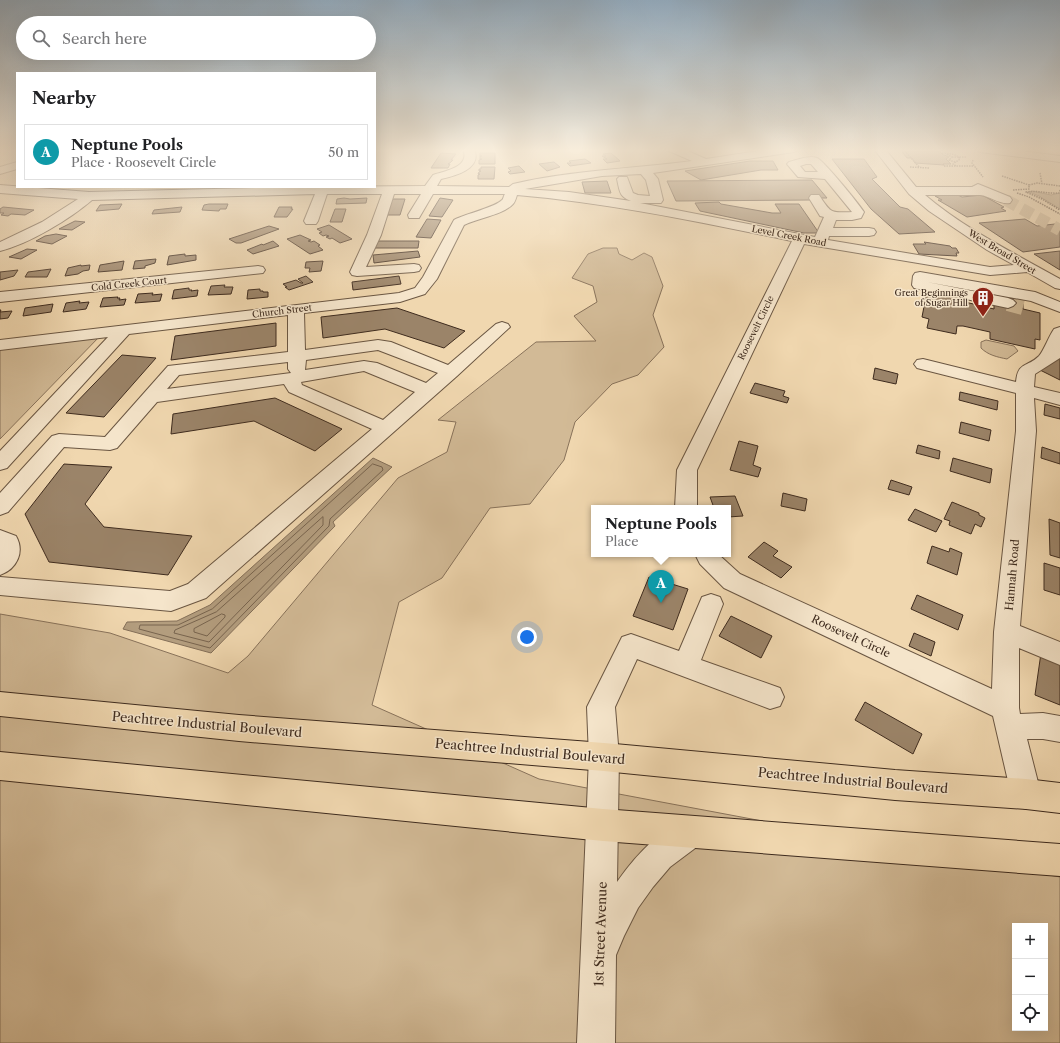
<!DOCTYPE html>
<meta charset="utf-8">
<style>
:root{--surface:#fff;--page:#f2f2f2;--text:#202124;--muted:#757577;--line:#e0e0e0;--accent:#ea580c}
body{margin:0;font-family:"Libre Caslon Text",serif;background:var(--page);color:var(--text)}
.controls{position:absolute;right:12px;bottom:12px;display:grid;overflow:hidden;border-radius:0px;box-shadow:0 4px 16px #0002}
.controls button{width:36px;height:36px;display:grid;place-items:center;padding:0;border:0;border-bottom:1px solid var(--line);background:var(--surface);color:var(--text);font:20px sans-serif}
.you{position:absolute;left:527px;top:637px;width:14px;height:14px;margin:-10px;border:3px solid #fff;border-radius:50%;background:#1a73e8;box-shadow:0 0 0 6px #1a73e833}
.badge{display:grid;place-items:center;width:26px;height:26px;border-radius:50%;background:var(--accent);color:#fff;font-size:13px;font-weight:700}
.pin{position:absolute;translate:-50% -33px;filter:drop-shadow(0 1px 2px #0008)}
.pin::after{content:'';position:absolute;top:21px;width:14px;height:12px;background:inherit;clip-path:polygon(0 0,100% 0,50% 100%)}
.popup{position:absolute;left:591px;top:505px;width:140px;height:52px;box-sizing:border-box;display:grid;place-content:center;border-radius:0px;background:var(--surface);filter:drop-shadow(0 1px 3px #0005);font-size:13px;white-space:nowrap;color:var(--muted)}
.popup b{font-size:15px;color:var(--text)}
.popup::after{content:'';position:absolute;left:50%;top:100%;margin-left:-8px;border:8px solid transparent;border-top-color:var(--surface)}
.list{margin:0;padding:0;list-style:none}
h2{display:flex;justify-content:space-between;align-items:center;height:52px;margin:0;padding:0 16px;font-size:17px}
h2 small{font-size:13px;font-weight:400;color:var(--muted)}
.list li{display:grid;grid-template-columns:26px 1fr auto;gap:12px;align-items:center;box-sizing:border-box;height:56px;margin:0 8px 8px;padding:0 8px;border:1px solid var(--line);border-radius:0px}
.list b{display:block;font-size:15px;white-space:nowrap}
.list p{margin:0;font-size:13px;white-space:nowrap;color:var(--muted)}
.list em{font-size:13px;font-style:normal;color:var(--muted)}
.icon{flex:none;width:22px;height:22px;fill:none;stroke:currentColor;stroke-width:2;stroke-linecap:round;stroke-linejoin:round}
.map{position:relative;flex:none;width:1060px;height:1043px;overflow:hidden}
.search{position:absolute;background:var(--surface);box-shadow:0 4px 16px #0002;left:16px;top:16px;width:360px;height:44px;display:flex;align-items:center;gap:10px;box-sizing:border-box;padding:0 14px;border-radius:22px;color:var(--muted);font-size:15px}
.panel{position:absolute;background:var(--surface);box-shadow:0 4px 16px #0002;left:16px;top:72px;width:360px;height:116px;border-radius:0px}
.map>svg:first-child{display:block}
.green{fill:#d2ba96;stroke:#88725a;fill-rule:evenodd}
.water{fill:#b39d7e;stroke:#846f58}
.lines{fill:none;stroke-linecap:round;stroke-linejoin:round}
.shore{stroke:#78644e;stroke-width:1}
.building{fill:#9b8469;stroke:#3e2b1e}
.minor-tunnel-far1{stroke:#ccb592;stroke-width:12;stroke-dasharray:12 6;stroke-linecap:butt}
.minor-tunnel{stroke:#ccb592;stroke-width:16;stroke-dasharray:16 8;stroke-linecap:butt}
.minor-casing{stroke:#6a5642;stroke-width:2}
.highway-casing{stroke:#3e2b1e;stroke-width:2}
.path{stroke:#3e2b1e;stroke-width:1.5;stroke-dasharray:1.5 1;stroke-linecap:butt}
.minor{fill:#f5e5cb;fill-rule:evenodd}
.highway{fill:#f0d7af;fill-rule:evenodd}
.labels{text-anchor:middle;stroke-width:3;stroke-linejoin:round;paint-order:stroke}
.far-street-label{font-size:9px;fill:#3e2b1e;stroke:#f5e5cb}
.far-poi-label{font-size:9px;fill:#3e2b1e;stroke:#f5e5cb;text-anchor:end}
.street-label{font-size:11px;fill:#3e2b1e;stroke:#f5e5cb}
.near-street-label{font-size:13px;fill:#3e2b1e;stroke:#f5e5cb}
</style>
<div class="map">
<svg width="1060" height="1043" viewBox="0 0 1060 1043">
<rect width="100%" height="100%" fill="#f0d7af"/>
<filter id="stains"><feTurbulence type="fractalNoise" baseFrequency=".005" numOctaves="4"/><feColorMatrix values="0 0 0 0 .2 0 0 0 0 .09 0 0 0 0 .02 0 0 0 .5 -.17"/></filter>
<radialGradient id="worn" r=".72"><stop offset=".6" stop-color="#630" stop-opacity="0"/><stop offset="1" stop-color="#630" stop-opacity=".3"/></radialGradient>
<path class="green" d="M603,248H617L619,254L632,260L644,253L652,257L663,286L653,315L664,347L638,375L612,384L575,422L564,460L530,504L490,508L442,578L399,602L372,705L539,779L1060,877V1043H0V614L110,633L228,673L248,656L398,478L447,452L456,422L438,420L536,342L596,341L574,316L597,302L593,286L572,278L588,254ZM1015,926H1045V1028H1015Z
M101,335L0,439V346Z
M986,340L1014,346L1018,351L1007,359C997,357 988,355 981,348V342Z"/>
<path class="water" d="M1032,191L1051,195L1060,193V209L1039,196L1029,192Z
M373,458L392,467L333,522L335,526L211,653L123,629L127,622L177,621L210,605Z"/>
<g class="lines">
<path class="shore" d="M373,464L382,467L383,470L330,519L329,526L210,648L139,629L140,625H178L212,609Z
M323,517V525L209,642L174,633L175,630L216,612Z
M222,614L225,615V617L207,636L194,632V629Z"/>
</g>
<path class="building" d="M905,149H938L942,154L949,157L946,159L951,164H943L944,165L915,163L912,158H907L902,152H907Z
M441,153L456,154L451,160H453L451,162L448,164H450L448,168H431Z
M480,153H495V164H479V160L482,159H480V156H482H480Z
M611,153L620,161L607,163L603,159H607L602,156H606L603,154Z
M585,159L591,163L570,166L567,163H571L569,161Z
M832,159H864L877,177L872,179L900,207L908,209L935,232L899,234L871,209Z
M750,161H773L778,170H761L701,180L685,171Z
M554,162L560,167L547,171L539,164Z
M519,166L525,172L510,174L508,172L511,171L508,168Z
M481,167H495L494,179H478V175L480,174H478L479,172L481,171H479V169H481Z
M812,180L827,198H811L812,200L676,201L667,181Z
M607,181L611,193H585L582,182Z
M956,194L962,197L982,195L1004,207L1001,208L1006,211L967,217L938,200H942L935,196Z
M344,198L350,199L367,198L366,203L336,204L337,199Z
M440,198L453,200L442,217L429,216Z
M391,199H405L400,215H385Z
M719,202L721,204L772,213H781L775,204H799L819,233H804L700,211L695,203Z
M122,204L119,209L96,211L100,205Z
M209,204H228L226,209H220L219,211L202,210L204,205Z
M3,207L34,210L25,215L11,214L8,216L1,215L4,213H0V209Z
M182,207L180,212L152,214L154,210Z
M279,207H292L291,209H293L287,217H274Z
M335,209H346L342,222H330Z
M427,219L441,220L431,238L416,237Z
M1025,219L1037,226L1055,224L1060,227V247L1023,252L979,223Z
M75,221L85,222L72,230L59,229Z
M329,225L352,239L340,243L332,238L330,239L326,237L329,236L326,235L323,236L319,233L322,232L317,229Z
M269,226L279,229L241,243H236L229,239Z
M56,234L67,236L52,244L36,241L45,236Z
M300,235L311,240L308,241L311,242L314,241L320,245L318,246L323,250L310,254L287,239Z
M273,241L279,246L253,254L247,250L262,244L263,245Z
M376,241H419L418,248H374Z
M924,242L950,246L952,248H956L959,253H956L957,256L919,254L913,244H926Z
M27,249L37,250L21,259L9,257Z
M418,251L420,257L374,263L373,255Z
M1060,251V270L1034,254Z
M185,254V256L196,255V260L167,265L169,256Z
M156,259L155,263L145,266V268L133,269L135,261Z
M124,261L122,270L98,272L100,265Z
M323,261L321,271L309,272L310,268H305L306,262Z
M81,265V266L90,265L89,270L83,271L78,274L65,276L68,268Z
M51,269L47,277H25L28,272Z
M18,270L14,276L0,280V272Z
M306,276L313,282L289,290L285,287H287L283,284L296,280L301,283H303L298,279Z
M399,276L401,284L353,290L352,282Z
M225,285L224,287H233L231,294L208,295L211,286Z
M189,288V290H192L191,291L198,290L197,296L172,299L174,290Z
M260,289V291H263V292H268V297L247,299L248,290Z
M927,291L965,297V302L994,309V303L1008,301L1023,304V309L1040,313V340L1035,339V349L990,339V332L963,326H957L956,334L927,328L929,319L922,317Z
M153,293L152,295L162,294L160,301L135,303L138,294Z
M118,297L117,298H120L119,300L126,299L124,305L100,307L103,298Z
M80,301L79,303L89,302L86,309L63,312L66,303Z
M53,304L51,312L23,316L25,308Z
M397,308L465,331L444,348L385,329L323,338L321,317Z
M0,310H1L0,312L12,311L8,318L0,319Z
M276,323V346L171,360L175,336Z
M122,355L156,358L104,417L66,413Z
M1060,357V380L1038,369Z
M875,368L898,374L896,384L873,379Z
M755,383L785,391L783,396L789,398L787,403L750,393Z
M960,392L998,401L997,410L959,400Z
M275,398L342,429L315,451L254,421L171,434L173,414Z
M1045,404L1060,408V419L1044,415Z
M961,422L991,430L989,441L959,433Z
M739,441L758,446L753,465L761,468L758,477L730,470Z
M918,445L940,451L939,459L916,453Z
M1042,447L1060,453V464L1041,458Z
M953,458L992,469L990,483L950,471Z
M64,464L112,467L85,504L104,527L192,536L168,575L49,562L25,514Z
M891,480L912,487L909,495L888,489Z
M783,493L807,499L805,511L781,506Z
M735,496L743,516L728,517V508H714L710,497Z
M952,502L979,513V515L985,518L981,527L975,524L971,534L949,525L950,521L944,519Z
M915,509L942,521L936,532L908,520Z
M1049,519L1060,523V558L1050,555Z
M764,542L778,551L773,556L792,567L781,578L748,557Z
M932,546L949,552L950,548L962,553L957,575L927,563Z
M1044,563L1060,568V595L1044,590Z
M649,577L688,589L673,630L633,616Z
M917,595L963,615L958,630L911,609Z
M731,616L772,636L761,658L719,636Z
M914,633L935,642L931,656L909,646Z
M1041,653L1060,661V705L1035,695Z
M865,702L922,734L913,754L855,720Z"/>
<g class="lines">
<path class="minor-tunnel-far1" d="M1006,200L1060,230"/>
<path class="minor-tunnel" d="M1008,303L1023,307"/>
<g class="minor-casing">
<path id="minor" d="M463,149H474C483,169 454,176 441,179L437,186L509,187L513,184C572,170 632,169 692,161L669,151L668,149H683L706,159L771,149H799L794,152L653,173L658,179L663,200L661,203H640L815,237L824,217L820,216L809,198L811,195H819C831,213 830,213 852,212L825,179L798,177L787,164L789,162C797,160 809,155 817,158C824,161 858,203 864,212L861,218L852,220H836L833,228H869L874,229L876,232L874,235L869,236H829L828,240L990,267L1014,265L987,250L929,211L909,194L874,149H885L916,187H972L978,184L1010,197L1012,200L1010,203C1000,205 990,196 980,195H925C965,229 1014,253 1060,279V289L1055,288L1027,272L990,275L804,244L697,470V508H675L677,470L792,241C700,222 610,203 517,195C516,198 515,202 513,204C503,215 478,218 464,225L437,279L425,294L400,302L304,313L305,350L378,340L391,342L448,365L496,324L502,322L508,324L510,327L457,376L206,598L171,611L0,595V577L170,591L188,584L372,429L289,392L284,384L157,402L117,448L110,450L64,447L8,512L0,515V493L52,436L59,434L105,437L168,366L288,352V315L129,334L7,468L0,470V451L108,337L0,350V340L399,293L415,288L423,277L454,220C465,214 496,207 502,200C503,200 504,195 505,194H433L419,218H409L408,215L421,194H394L381,235L366,267L414,264L419,265L421,268L419,271L414,272L357,276L352,275L350,272L367,235L382,194H327L318,221L316,224H306L304,221L315,194L92,200C70,219 29,244 0,251V242L42,222L78,199L0,193V185L89,192L298,187L425,186L433,175C445,171 471,167 463,149ZM806,164H811L818,172H805L800,166ZM641,174L646,180L650,196L638,195L633,193L627,177H619L617,179C620,192 619,196 631,201L569,192L525,189L602,176ZM378,350L438,373L426,383L377,363L364,361L305,370L306,360ZM288,362V369L291,373L167,389L179,375ZM364,371L415,392L383,420L302,385L301,382Z
M975,149H1007L1060,156V162L980,152Z
M17,162V169L0,174V167Z
M258,266L263,267L265,270L263,273L0,302V292Z
M920,272L1035,292L1060,302V312L1031,301L927,282L1008,298L1013,300L1016,303L1013,306L1008,308L914,288L912,285L913,276L915,273Z
M1060,327V358L1035,374L1034,387L1060,393V405L1034,398L1036,431L1020,626L1060,642V665L1019,648V708L1020,714L1043,713L1060,716V742L1043,739H1027L1041,794L1037,805L1026,809L1015,805L1011,794L993,716L724,588L700,564L695,554H718L740,574L992,689L994,632L1016,431V393L917,368L914,364L917,360L923,359L1016,382C1018,361 1027,368 1039,356C1044,350 1049,336 1054,329Z
M0,530L16,536C25,552 17,569 0,575Z
M711,594L720,597L723,604L701,660L780,688L784,697L780,706L770,709L637,659L615,707L619,757L617,882C636,855 660,829 691,816L702,821L707,832L702,843L670,867L653,887L638,908L624,936L616,955L615,1043H577L589,757L587,707L622,637L631,634L679,651L702,597Z"/>
</g>
<g class="highway-casing">
<path id="highway" d="M0,692L239,715L604,743L895,770L1026,779L1060,783V813L1026,809L895,800L604,771L239,741L0,716Z
M0,752L603,809L1060,844V876L603,841L0,780Z"/>
</g>
<path class="path" d="M903,149L919,167
M942,153C949,154 956,153 960,159L953,164L956,166
M947,154L952,157L949,160L955,162
M952,157H966
M973,160L972,163L983,177
M944,166H973
M910,167L929,168
M1040,173L1042,184
M1002,176L1029,185
M1013,190L1029,189V185L1037,183L1060,186
M1060,190L1059,193C1048,194 1037,190 1026,192L1042,199L1060,210
M1017,193L1029,197L1060,214"/>
<use href="#minor" class="minor"/>
<use href="#highway" class="highway"/>
</g>
<linearGradient id="sky" x2="0" y2="1"><stop stop-color="#93abbe"/><stop offset="0.51" stop-color="#f8eddb"/><stop offset="1" stop-color="#f8eddb" stop-opacity="0"/></linearGradient>
<rect width="1060" height="295" fill="url(#sky)"/>
<defs>
<g id="building-pin" transform="scale(1.15)"><path d="M0 17L-7.5 6A9.5 9.5 0 1 1 7.5 6Z" fill="#8f2418" stroke="#f5e5cb"/><path d="M-4-6H4V6H1V3H-1V6H-4ZM-2.5-4.3h1.7v1.8h-1.7ZM.8-4.3h1.7v1.8H.8ZM-2.5-1h1.7V.8h-1.7ZM.8-1h1.7V.8H.8Z" fill="#fff"/></g>
</defs>
<g fill-rule="evenodd">
<use href="#building-pin" x="983" y="298"/>
</g>
<g class="labels">
<g class="far-street-label">
<text transform="translate(789 236) rotate(11)" y="3">Level Creek Road</text>
<text transform="translate(1002 252) rotate(31)" y="3">West Broad Street</text>
<text transform="translate(129 284) rotate(-6)" y="3">Cold Creek Court</text>
<text transform="translate(282 311) rotate(-7)" y="3">Church Street</text>
<text transform="translate(756 328) rotate(-64)" y="3">Roosevelt Circle</text>
</g>
<g class="far-poi-label">
<text x="968" y="296">Great Beginnings<tspan x="968" dy="10">of Sugar Hill</tspan></text>
</g>
<g class="street-label">
<text transform="translate(1012 575) rotate(-85)" y="4">Hannah Road</text>
<text transform="translate(851 636) rotate(25)" y="4">Roosevelt Circle</text>
</g>
<g class="near-street-label">
<text transform="translate(207 724) rotate(5)" y="5">Peachtree Industrial Boulevard</text>
<text transform="translate(530 751) rotate(5)" y="5">Peachtree Industrial Boulevard</text>
<text transform="translate(853 780) rotate(5)" y="5">Peachtree Industrial Boulevard</text>
<text transform="translate(600 934) rotate(-88)" y="5">1st Street Avenue</text>
</g>
</g>
<rect width="100%" height="100%" filter="url(#stains)"/>
<rect width="100%" height="100%" fill="url(#worn)"/>
</svg>
<div class="controls">
<button>+</button>
<button>−</button>
<button><svg class="icon" aria-label="locate" viewBox="0 0 24 24"><circle cx="12" cy="12" r="6"/><path d="M12 2v4M12 18v4M2 12h4M18 12h4"/></svg></button>
</div>
<div class="you"></div>
<div class="pin badge" style="left:661px;top:603px;background:#0f9aa8">A</div>
<div class="popup"><b>Neptune Pools</b>Place</div>
<div class="search"><svg class="icon" aria-label="search" viewBox="0 0 24 24"><circle cx="10" cy="10" r="6"/><path d="M15 15l6 6"/></svg>Search here</div>
<section class="panel">
<h2>Nearby<small></small></h2>
<ul class="list">
<li><span class="badge" style="background:#0f9aa8">A</span><div><b>Neptune Pools</b><p>Place · Roosevelt Circle</p></div><em>50 m</em></li>
</ul>
</section>
</div>
